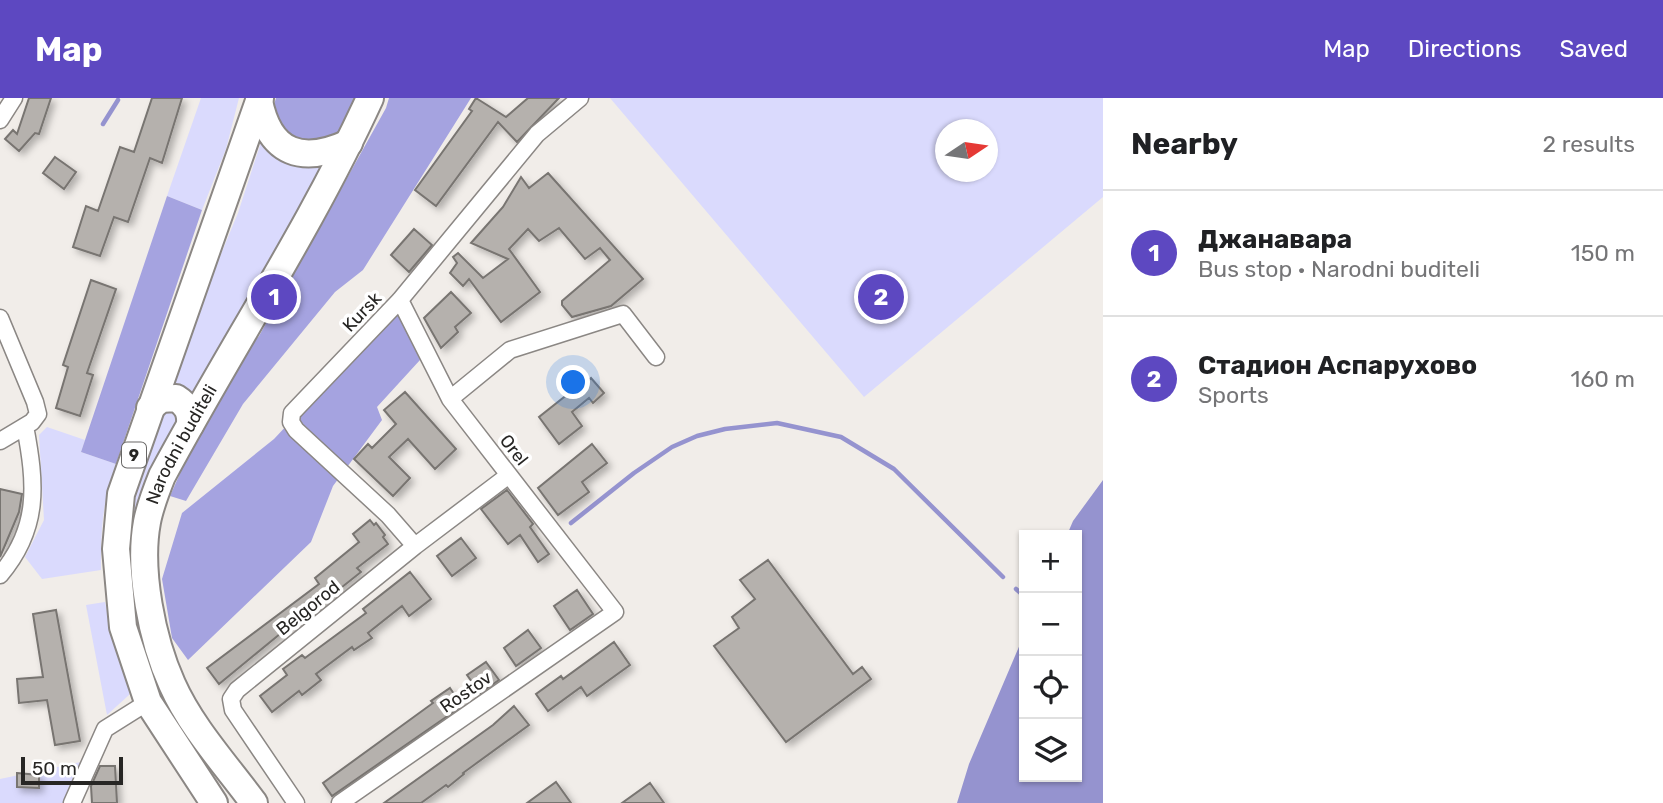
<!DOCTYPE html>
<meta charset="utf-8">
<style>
:root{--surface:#fff;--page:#f6f6f6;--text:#202124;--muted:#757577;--line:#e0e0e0;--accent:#5d48c1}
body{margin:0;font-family:Rubik,sans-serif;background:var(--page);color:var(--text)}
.controls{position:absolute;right:21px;bottom:21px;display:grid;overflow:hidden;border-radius:0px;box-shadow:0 2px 5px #0004}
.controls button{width:63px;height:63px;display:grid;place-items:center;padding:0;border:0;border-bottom:2px solid var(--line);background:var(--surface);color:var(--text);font:35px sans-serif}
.compass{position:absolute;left:935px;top:21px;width:63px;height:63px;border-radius:50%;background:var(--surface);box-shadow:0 2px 5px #0004;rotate:77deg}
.scale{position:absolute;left:21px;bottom:18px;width:102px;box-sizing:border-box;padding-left:7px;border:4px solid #272624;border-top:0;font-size:19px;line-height:24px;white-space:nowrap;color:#272624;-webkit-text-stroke:5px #fff;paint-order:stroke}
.you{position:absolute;left:574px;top:285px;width:24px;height:24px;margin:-18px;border:5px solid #fff;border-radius:50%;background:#1a73e8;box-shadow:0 0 0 10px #1a73e833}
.badge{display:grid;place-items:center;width:46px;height:46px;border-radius:50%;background:var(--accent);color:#fff;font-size:23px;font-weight:700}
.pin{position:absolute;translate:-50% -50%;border:4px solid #fff;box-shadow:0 2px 7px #0006}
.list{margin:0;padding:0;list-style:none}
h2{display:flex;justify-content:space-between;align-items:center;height:91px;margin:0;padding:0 28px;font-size:30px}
h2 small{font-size:23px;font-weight:400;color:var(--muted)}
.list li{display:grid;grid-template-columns:46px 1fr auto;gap:21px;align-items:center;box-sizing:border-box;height:126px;padding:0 28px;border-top:2px solid var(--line)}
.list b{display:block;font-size:26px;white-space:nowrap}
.list p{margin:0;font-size:23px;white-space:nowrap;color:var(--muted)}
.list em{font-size:23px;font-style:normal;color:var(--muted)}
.icon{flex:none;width:38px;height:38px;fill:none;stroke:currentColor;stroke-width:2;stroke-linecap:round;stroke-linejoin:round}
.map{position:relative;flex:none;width:1103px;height:705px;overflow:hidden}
header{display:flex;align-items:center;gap:42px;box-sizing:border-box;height:98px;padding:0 35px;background:var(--accent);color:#fff}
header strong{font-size:33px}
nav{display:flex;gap:38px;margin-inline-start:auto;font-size:24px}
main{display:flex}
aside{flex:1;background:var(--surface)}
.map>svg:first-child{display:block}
.green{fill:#dadafd;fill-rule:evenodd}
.forest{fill:#a5a3e0}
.water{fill:#9593cf}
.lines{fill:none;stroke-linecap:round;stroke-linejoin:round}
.stream{stroke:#9593cf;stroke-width:4.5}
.building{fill:#b5b1ad;stroke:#787471;stroke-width:2;filter:url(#shadow)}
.minor-casing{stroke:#8b8784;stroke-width:19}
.primary-casing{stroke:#8b8784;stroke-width:30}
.minor{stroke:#fff;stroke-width:16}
.primary{stroke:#fff;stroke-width:26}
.labels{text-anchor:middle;stroke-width:7;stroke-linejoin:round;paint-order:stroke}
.shield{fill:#fff;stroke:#686766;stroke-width:2}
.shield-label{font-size:16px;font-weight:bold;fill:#272624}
.street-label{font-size:18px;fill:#272624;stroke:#fff}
</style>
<header>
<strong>Map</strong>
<nav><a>Map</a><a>Directions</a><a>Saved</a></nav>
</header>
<main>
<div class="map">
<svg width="1103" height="705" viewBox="0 0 1103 705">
<defs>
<filter id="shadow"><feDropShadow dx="4" dy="4" stdDeviation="3.5" flood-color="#0004"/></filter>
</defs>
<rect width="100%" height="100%" fill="#f1ede9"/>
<path class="green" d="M201,0H239L226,51L202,112L167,98Z
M610,0H1103V99L864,299ZM946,32H988V74H946Z
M263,38L327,65L143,397L159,574L154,581L140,546L131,502L127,468L129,400L197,214L238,115Z
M47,329L85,342L81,354L116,366C102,405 101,431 101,472L42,481L25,459L44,422L39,337Z
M105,504L112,536L130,591L129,597L107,617L86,507Z
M81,664L65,705H0V681Z"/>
<path class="forest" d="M276,0H362L338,38L310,48L283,32L273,10Z
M389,0H471L363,172L335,194L243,306L186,403L170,398L206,317L232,270L259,238L386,10Z
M167,98L202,112L116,366L81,354Z
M397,210L420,262L377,309L382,322L333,388L311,444L188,562L172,540L162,481L182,415L274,341Z"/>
<path class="water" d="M1103,382V705H957L969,666L1024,537V679H1077V437H1067L1073,423Z"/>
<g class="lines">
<path class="stream" d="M103,26L118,2
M571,425L634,375L672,349L697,338L725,331L777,325L841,339L894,371L1003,479
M1016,491L1024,498"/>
</g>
<path class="building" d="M29,0H51L39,36L35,35L19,53L5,41L13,32L17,36Z
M152,0H182L162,65L150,60L128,124L114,119L100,158L73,149L86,108L98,113L120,49L134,54Z
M476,0L506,19L528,0H559L517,44L498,24L436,108L415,92L472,13L469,11Z
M55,59L76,74L64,91L43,75Z
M548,75L643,181L611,208L572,219L562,207V203L610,162L600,150L585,161L559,130L539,143L528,131L509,151L540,194L501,224L469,181L463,188L450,175L457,165L453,159L458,155L483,180L508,161L471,145L503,109L521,79L529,90Z
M414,131L432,147L409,174L391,157Z
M91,182L116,191L87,275L93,277L80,318L56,310L68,269L63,267Z
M451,194L471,215L455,229L458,234L441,250L424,220Z
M591,280L604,295L593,305L589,300L572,314L582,328L559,346L539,319L573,292L575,295Z
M405,294L456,351L435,371L408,341L389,359L410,380L393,398L354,361L368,346L372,350L396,326L384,312Z
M592,346L607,365L582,384L589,394L558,417L538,390Z
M0,391L22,396L19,414L0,459Z
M507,392L533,426L530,429L549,456L538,464L520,437L508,446L481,411Z
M370,422L374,427L376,425L385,437L383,439L388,446L357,470L361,474L298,524L297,522L219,586L207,570L319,486L315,480L359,444L353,436Z
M461,440L476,460L452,478L437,458Z
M768,462L853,576L862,569L871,581L786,644L714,548L739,530L732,519L755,501L740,482Z
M410,474L431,501L409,518L402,508L368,535L372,540L354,552L352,549L316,576L321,582L302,597L299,593L272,614L260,598L287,577L283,571L302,557L305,560L366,515L363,511Z
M577,492L593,516L570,532L554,508Z
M56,512L80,643L55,647L47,602L19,605L17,581L43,579L33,516Z
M528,532L541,550L516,568L504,550Z
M614,544L630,567L587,598L581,589L548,613L536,596L561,578L563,581Z
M486,564L499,582L480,595L467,577Z
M450,590L462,608L332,698L323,685L433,605L431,603Z
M514,608L529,627L463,675L464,676L448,689L446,687L421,705H384L493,627Z
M100,668H115L117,705H92L91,688Z
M17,675L39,677V690L17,689Z
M556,684L571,705H527Z
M650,685L664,705H622Z"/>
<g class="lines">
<g class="minor-casing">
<path id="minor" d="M0,22L14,0
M0,220L35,304L38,316L32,324L0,343
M450,301L510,252L623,216L656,259
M415,448L388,417L296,332L291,324L292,315L400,202L537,36L580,0
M0,477C40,430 36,386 25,328
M72,705L105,631L148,604
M296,705L233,612L231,601L237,592L415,448L509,377
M340,705L615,514L450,301L400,202"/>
</g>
<g class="primary-casing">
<g id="primary">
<path d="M259,3C270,57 303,66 349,45"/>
<path d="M150,310L161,301L176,300C187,307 191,314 190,327"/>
<path d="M214,705L148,604L123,529L116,451L121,396L260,0"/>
<path id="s1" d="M254,705C226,667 191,629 172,586C152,542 138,472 147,424C150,408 156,393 162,378C230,251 310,131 370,0"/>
</g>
</g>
<use href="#minor" class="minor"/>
<use href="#primary" class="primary"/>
</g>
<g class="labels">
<rect class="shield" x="122" y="344.5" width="24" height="25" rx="5"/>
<g class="shield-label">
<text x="134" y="363">9</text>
</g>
<g class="street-label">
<text transform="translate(362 214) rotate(-46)" y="6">Kursk</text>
<text dy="6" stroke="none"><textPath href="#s1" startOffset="396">Narodni buditeli</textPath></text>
<text transform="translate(514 352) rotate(52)" y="6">Orel</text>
<text transform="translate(308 510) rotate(-39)" y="6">Belgorod</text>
<text transform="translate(466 594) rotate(-35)" y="6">Rostov</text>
</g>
</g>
</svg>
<div class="controls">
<button>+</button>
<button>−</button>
<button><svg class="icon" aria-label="locate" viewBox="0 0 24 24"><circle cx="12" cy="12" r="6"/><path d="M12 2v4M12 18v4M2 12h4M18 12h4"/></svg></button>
<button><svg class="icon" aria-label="layers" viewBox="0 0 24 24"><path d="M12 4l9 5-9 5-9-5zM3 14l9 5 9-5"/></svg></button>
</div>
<svg class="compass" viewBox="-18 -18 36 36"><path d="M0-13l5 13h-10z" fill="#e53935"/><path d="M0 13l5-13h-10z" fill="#757577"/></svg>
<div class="scale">50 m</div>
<div class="you"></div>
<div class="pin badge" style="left:274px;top:199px">1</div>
<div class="pin badge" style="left:881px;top:199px">2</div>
</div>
<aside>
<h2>Nearby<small>2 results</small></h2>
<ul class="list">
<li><span class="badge">1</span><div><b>Джанавара</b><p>Bus stop · Narodni buditeli</p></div><em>150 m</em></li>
<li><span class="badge">2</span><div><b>Стадион Аспарухово</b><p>Sports</p></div><em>160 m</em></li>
</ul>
</aside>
</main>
